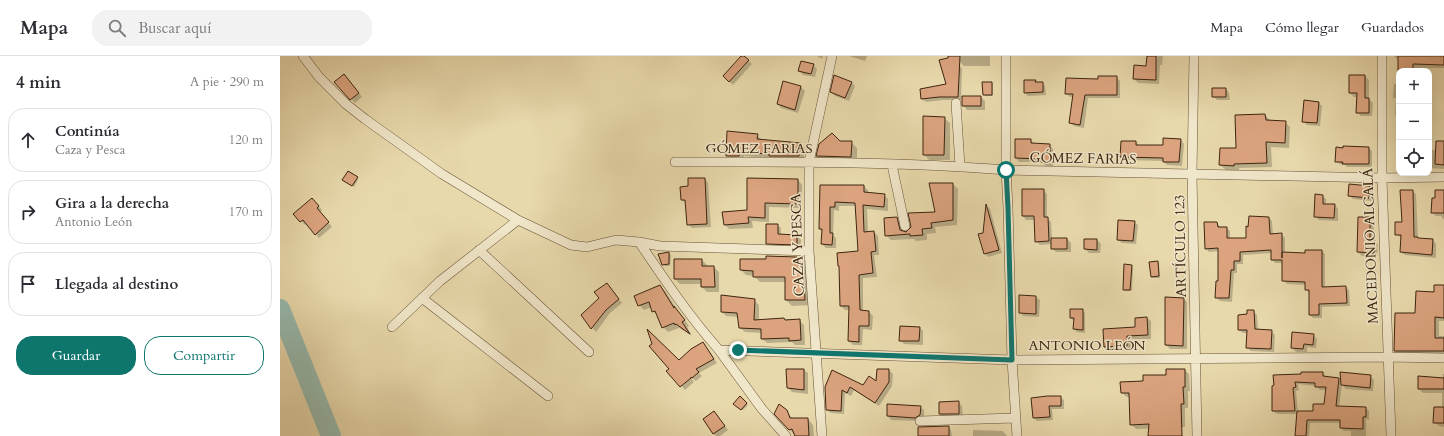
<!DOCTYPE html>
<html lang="es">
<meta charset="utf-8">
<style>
:root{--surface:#fff;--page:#f2f2f3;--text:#2b2b33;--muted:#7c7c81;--line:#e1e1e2;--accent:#0f766e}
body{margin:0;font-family:Cardo,serif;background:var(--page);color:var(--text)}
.controls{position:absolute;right:12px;top:12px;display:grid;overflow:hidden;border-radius:8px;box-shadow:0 4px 16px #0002}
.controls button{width:36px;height:36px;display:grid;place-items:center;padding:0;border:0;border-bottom:1px solid var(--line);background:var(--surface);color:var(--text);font:20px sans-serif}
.stop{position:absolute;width:12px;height:12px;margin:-9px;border:3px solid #0f766e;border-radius:50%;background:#fff}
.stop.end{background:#0f766e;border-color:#fff;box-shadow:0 1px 4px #0008}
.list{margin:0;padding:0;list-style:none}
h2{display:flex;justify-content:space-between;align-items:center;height:52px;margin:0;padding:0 16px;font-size:17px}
h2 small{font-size:13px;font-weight:400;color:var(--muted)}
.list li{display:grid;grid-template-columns:26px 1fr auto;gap:12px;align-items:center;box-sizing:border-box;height:64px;margin:0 8px 8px;padding:0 8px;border:1px solid var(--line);border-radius:16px}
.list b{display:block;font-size:15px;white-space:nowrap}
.list p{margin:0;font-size:13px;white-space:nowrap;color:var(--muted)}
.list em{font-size:13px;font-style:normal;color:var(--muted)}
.actions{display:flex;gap:8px;padding:12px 16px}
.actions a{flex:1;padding:9px 0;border:1px solid var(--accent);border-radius:16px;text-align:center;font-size:14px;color:var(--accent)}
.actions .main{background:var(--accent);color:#fff}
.icon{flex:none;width:22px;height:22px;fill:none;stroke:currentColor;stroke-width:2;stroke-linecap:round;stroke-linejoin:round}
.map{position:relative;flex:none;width:1164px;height:380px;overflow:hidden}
header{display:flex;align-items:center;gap:24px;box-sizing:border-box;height:56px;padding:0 20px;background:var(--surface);border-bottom:1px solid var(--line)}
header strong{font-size:19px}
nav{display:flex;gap:22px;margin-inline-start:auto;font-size:14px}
.search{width:280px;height:36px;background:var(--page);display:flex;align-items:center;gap:10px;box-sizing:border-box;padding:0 14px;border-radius:16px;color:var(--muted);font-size:15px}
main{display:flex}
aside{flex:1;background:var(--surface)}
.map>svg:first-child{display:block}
.shadow{fill:#0003;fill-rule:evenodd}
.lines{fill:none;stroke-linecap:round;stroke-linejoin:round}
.river{stroke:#97baae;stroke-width:20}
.building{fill:#dba47f;stroke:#3e2510}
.street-casing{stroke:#685237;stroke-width:10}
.street{stroke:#f0e6c9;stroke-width:9}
.route{stroke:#0f766e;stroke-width:5}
.labels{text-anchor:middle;stroke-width:3;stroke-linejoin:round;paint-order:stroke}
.street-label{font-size:14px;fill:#3e2510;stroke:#f0e6c9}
</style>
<header>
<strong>Mapa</strong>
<div class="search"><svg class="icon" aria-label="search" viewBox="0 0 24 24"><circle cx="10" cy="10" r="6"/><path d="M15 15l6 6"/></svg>Buscar aquí</div>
<nav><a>Mapa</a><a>Cómo llegar</a><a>Guardados</a></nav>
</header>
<main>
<aside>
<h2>4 min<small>A pie · 290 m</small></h2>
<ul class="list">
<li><svg class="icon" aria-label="ahead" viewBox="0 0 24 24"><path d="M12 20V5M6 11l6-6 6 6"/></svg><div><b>Continúa</b><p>Caza y Pesca</p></div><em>120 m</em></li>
<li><svg class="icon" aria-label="right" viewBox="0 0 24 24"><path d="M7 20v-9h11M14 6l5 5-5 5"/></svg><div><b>Gira a la derecha</b><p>Antonio León</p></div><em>170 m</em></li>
<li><svg class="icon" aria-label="arrive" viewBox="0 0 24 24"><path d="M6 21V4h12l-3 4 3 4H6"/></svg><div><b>Llegada al destino</b></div></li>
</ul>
<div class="actions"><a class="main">Guardar</a><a>Compartir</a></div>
</aside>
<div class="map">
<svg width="1164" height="380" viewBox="0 0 1164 380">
<rect width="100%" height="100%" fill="#e8d9ac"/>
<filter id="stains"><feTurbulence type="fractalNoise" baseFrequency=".005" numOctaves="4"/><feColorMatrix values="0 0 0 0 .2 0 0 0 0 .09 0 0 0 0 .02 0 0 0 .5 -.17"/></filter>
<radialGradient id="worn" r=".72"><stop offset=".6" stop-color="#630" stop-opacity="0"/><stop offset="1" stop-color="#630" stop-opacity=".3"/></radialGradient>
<path class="shadow" d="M463,0L472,8L453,29L444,20Z
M537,0H543L542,3Z
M569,0H587L585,5Z
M669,0H674L682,13L681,44H663L646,46L642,43L641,33L667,29Z
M680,0H710V10H684L680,6Z
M868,0H883L882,9H880L879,28L858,27L854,23L867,11Z
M1114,0H1164V12H1137V15H1119V62L1115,59L1116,43L1113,41L1114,28H1119V5Z
M533,9L537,13L535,21L523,19L519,15Z
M1085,20L1089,24V43L1093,47L1092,60H1081L1077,56L1078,41H1074L1070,37Z
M836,21L840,25V42H808L804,72L794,70L790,67L793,41H790L786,37L809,24Z
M68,23L82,41L75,47L71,43Z
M755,25L757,27H762L765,30L766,39L748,40L745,37Z
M504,26L521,31L525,35L518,57L501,52L498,48Z
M571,26L575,30L569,45L555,40L551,36Z
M711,27L713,28V40H705L704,39Z
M946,33L949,37L950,44H937L933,40Z
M683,41H701L705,45V54H687L684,50Z
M1038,47L1042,50L1040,70L1027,69L1023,65Z
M985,59L991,65L1005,66L1010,71L1009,92L991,91L992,111L959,112V115L946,114L940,109L957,93Z
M664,62L670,67V104H649L644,98Z
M477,79L482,84L521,87L525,92L523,105L464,100V104H452L447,100Z
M751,84L754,88L769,89L773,93V110H766L762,106H739L736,102Z
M901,84L904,88L902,110L887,109L883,105L845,104L841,101L856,86L860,90H884Z
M571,86L577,92V106H543L537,100Z
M1164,87V113L1149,112V94H1156Z
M1089,92L1092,95V111H1067L1065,109L1060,108L1056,105Z
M77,122L78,124L74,131L65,125Z
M425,123L428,127L431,171L412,172L408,168L406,147L402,144L409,131Z
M518,124L522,129V152L489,151V166L472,165L473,172L449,173L445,169Z
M673,128L678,133L677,169L655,171L656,177L647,178V184L636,185L634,183L611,184L606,179L617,162L621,167L624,176L626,177L656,157Z
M541,130H584L588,134V137L604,139L608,143V155L587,153L588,176H594L598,180L599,199H594L597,221L583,222V256H589L593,260L592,274L583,273L582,289H573L569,285L570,254H565L561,250L579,196L576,150H559V155L554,154L553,179L556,182V192H546L542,188V175L540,173Z
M1089,130L1093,134L1092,145L1073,143L1069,139Z
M763,134L767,138V162L771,166L772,183H787L791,187V196H776L772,192V188L760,189L756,185L755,164H746L743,160Z
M1132,135L1136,138L1138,182L1139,183L1153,184L1156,188V202L1125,199L1121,196L1122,182L1116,178L1123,167Z
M1164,135V164L1161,160H1156L1152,156L1156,143Z
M1042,140L1046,143V149H1055L1058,153V165L1039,164L1035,160Z
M36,147L42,154L40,156L52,171L39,182L27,167L25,169L15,158Z
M707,150L710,153L722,197L708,201L705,197L704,178Z
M989,162L992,165L993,179L1001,178L1005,182V197L1026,198L1042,195L1045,198V232L1065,231L1069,234L1070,250L1042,251V262H1033L1030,259V237L1026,234V229L1007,228L1003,224V207H995L992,203V197L963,199V208H957V217H954L952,246L940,245L936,241L939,226V195L929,196L926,192L937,167L941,172H946L950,175V183H967L969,172Z
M1090,162L1094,166L1093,185L1098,188L1097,200H1082L1078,196Z
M854,166L858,169L856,188L842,187L838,184Z
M497,169L501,172V180H517L521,184V192L491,191L487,187Z
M817,184L821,188L820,197H809L805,193Z
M389,197L391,199L390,210H385L380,199Z
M517,202L518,203H523L529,209L530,249L512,250L506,244V226H480L474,220L466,219L461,214L487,204Z
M422,204L427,209V211H434L439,216V236H427L422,231V228H400L395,223Z
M877,206L879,208L880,222H873L872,221Z
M852,210L853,212L852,235H846L844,234Z
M380,230L385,235L396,252L409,270L407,271L412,280L399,272L388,276L383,271L378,260L373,255L372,251L364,254L359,249Z
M331,232L342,247L330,257L316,276L302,260Z
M1164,239V265H1159V280H1164V299H1119L1115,295L1136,258Z
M756,241L760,244L759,261L743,260L740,256Z
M886,242L903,243L907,246V293H890L886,289Z
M474,244L479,249V264H519L524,269L525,289H515L512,286L487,287L482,283V277L465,276L460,272L458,261L446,260L442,256Z
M802,254L805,257V277L797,276L794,273V265L791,262Z
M973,255L977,259L978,274L991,275L995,279L994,296L971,295L967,292L968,277H963L959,274L968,259Z
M867,262L871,265V283H851V294L828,295L825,291L856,272Z
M639,272L643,275V289L624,288L620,284Z
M1033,279L1037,283L1036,292L1027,291V296H1016L1012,292Z
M426,291L437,307L419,317L422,320L416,325L411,322L414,326L405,334L388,315L399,305Z
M524,314L528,317V338L512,336L508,332Z
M609,314L613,318L612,330L599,350L574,334L571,340L565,337L564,358L551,357L547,354L546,331L583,330L597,327Z
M905,314L909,318L910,335H908V352H905V371L856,373L851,368L850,341H847L842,337Z
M1043,317L1046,321L1059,323L1062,326L1090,320L1094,324L1093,335L1066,333L1062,329L1059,351L1086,352L1089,355V364L1086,363V380H1071V375H1064L1061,372V367H1030L1029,380H1016L1018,358H997L993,355L994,320ZM1018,328L1036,330L1040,334H1046L1045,349L1034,356H1018L1016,335L1019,334Z
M1163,318H1164V371L1159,370L1154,366L1162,352V337H1143L1139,333L1162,323Z
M460,341L468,349L463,354L455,350Z
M780,341L784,344V353H772L773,364L757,365L754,362Z
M678,346L682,350L683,361L664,362L660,358Z
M640,351L644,354V363L639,365L611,364L608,360Z
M506,355L513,363H528L533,369L534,380H516L509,373Z
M434,356L448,374L440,380H436L434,378L424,363Z
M668,371L671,374L672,380H639Z
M693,374L723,375L727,380H693Z"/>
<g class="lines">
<path class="river" d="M0,253L51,380"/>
</g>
<path class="building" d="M461,0H464L469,4L449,26L443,20Z
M668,0H680L678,41H659L641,43L640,33L666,28L659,4L668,2Z
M867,0H876V24L853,23L854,9L866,10Z
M1118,0H1164V9L1133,8V15H1118Z
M521,5L534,8L531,18L518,15Z
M64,18L79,37L70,44L54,26Z
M554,19L572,26L565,42L550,36Z
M1069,19H1085V42H1089V57H1076L1077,37H1069Z
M818,20H837V39H805L800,69L789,67L793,38H785L786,22L818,23Z
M744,24H756L755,26H763V36L744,37Z
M503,25L521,30L515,54L497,48Z
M702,26H712V39H703Z
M932,32H946V41H932Z
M682,40H701V50H682Z
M1024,44L1039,46L1037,67L1022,66Z
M985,58L986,64L1006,65L1005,87L986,86L987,107L954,108V110L939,109L940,92H956L955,59Z
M643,60L665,61L664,99H643Z
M447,75L478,78L477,83L521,87L519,100H489V98L460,96L459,100H446Z
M552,77L560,85H572L571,101L536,100L539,88Z
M883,82L901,83L899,106H883V102L840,101L841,85H856V89H883Z
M735,83H751V87L770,88V106H761V103L735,102Z
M1156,85H1164V109L1155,108Z
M1063,90L1089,91V108H1062L1063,106H1055L1056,91L1063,92Z
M68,115L78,121L72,130L62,124Z
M408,122H425L427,168L407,169L405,144H401L400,131L408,130Z
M467,122L518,123V148L485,147V162L468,161L469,167L444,169L442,156L467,154Z
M649,127H673V164L651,167L652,172L642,173L643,179L630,180V178L605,180L604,162L617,161L620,174L626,176L631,171L628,157L655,156Z
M1069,128L1090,130L1089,142L1068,140Z
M540,129H584V136L605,138L604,151L583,149L584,176L594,175L596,195L591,196L593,217L579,219L580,254L589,255V270H579V286L568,285L569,250H560L559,210H558L557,197L578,195L575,147L555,146V151H550V177H553L552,189L541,188L542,173H539Z
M742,133H764V161H768L769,185L755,186L754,160H742Z
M1120,134H1133L1134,181H1138V182L1153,183L1152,199L1120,196L1121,179H1115V166H1122Z
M1155,134H1164V157H1151L1152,142H1155Z
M1035,138L1043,139V148H1055L1054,162L1034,161Z
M32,142L39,150L37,152L49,166L35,179L23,164L20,166L13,158Z
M706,148L719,194L704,198L698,178L703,177Z
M969,160L989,161L990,178L1002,177V202V196L1025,197V194H1042V231L1066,230L1067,247L1039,248V259H1029V234H1025V226L1002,225V204H991V194L960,196V205H954V214H951L949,242H935L936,225H938V192L925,193L924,166H937L938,171H947V182H966V170L968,171Z
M1078,161H1090V183L1095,184L1094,197L1077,196Z
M838,164L855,165L853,185L837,184Z
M486,168H498V178L517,179V189L486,188Z
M771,182H787V193H771Z
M804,183H817V194L804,193Z
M389,196V208L382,209L378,198Z
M486,200L517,201V202H523L525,244H505V221H473V215L460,214V203H486Z
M394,203H422V210H434L435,231H421V223H394Z
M878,205L879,220L871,221L869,206Z
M844,208L852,209L850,234H843Z
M327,227L339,243L326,254L311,273L301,259L319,242L314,236Z
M380,229L394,252V250L405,264L402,266L410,278L396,268L395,269L394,267L382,272L375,255L372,256L369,246L358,250L354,240Z
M1154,229H1164V262L1155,261V282H1164V295H1114L1115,257H1135L1136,235L1154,236Z
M441,239L475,243L474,264L504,262L505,264L520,263L521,284L509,285V282L481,283V273L459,272L457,257L441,256Z
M739,239L756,240V258L739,257Z
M885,241L904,242L903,290L885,289Z
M790,253H803V274L793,273L794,262H790Z
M967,254H974L975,273L992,274L991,293L966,292L967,274H958V259L967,258Z
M867,261L868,279L847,280V290L824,291L823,273L855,271V262Z
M620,270L640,271L639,285H619Z
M367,273L399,304L411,293L423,286L434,303L416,313L419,316L412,322L411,321V322L400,331L386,315L389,313L369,290L372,288Z
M1012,276L1034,278L1033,289L1024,288L1023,293L1011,292Z
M506,313H524V334L507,332Z
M597,313H609V326L595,347L570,331L567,337L562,334L561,355L546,354L545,331L552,314L583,329L589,320L596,325Z
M886,313H905V331H903L904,348H901L902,380H868L869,368L850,369L849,337H841L840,326L863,325V319H886Z
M1021,316H1043V320L1059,322L1056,350L1086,351V361H1083V373L1060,372V364H1027L1026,380H1015L1017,355H1033V348H1044L1046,331H1035V327L1015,326L1016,331L1013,332L1015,355H992V330L994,329L993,319L1021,318Z
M1060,316L1091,319L1090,332L1061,329Z
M1138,320L1164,322V333H1138Z
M460,340L467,347L461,354L453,348Z
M767,340H781V350H769L770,361L753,362L751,342Z
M679,345V358H659V346Z
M499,348L507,354L510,362H528L529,380H515L512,373L509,374L494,358Z
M607,348L641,350L640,359L635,362L607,360Z
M1154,351H1164V367H1153Z
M434,355L445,370L433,378L423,363Z
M669,370V380H638V371Z"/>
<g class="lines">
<g class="street-casing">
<path id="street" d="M23,0L39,21L66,48L85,63L162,118L238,164L291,189L307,191L336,184L359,186L380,190L529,195
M726,0V114L728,152L732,304L737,380
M914,0L912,118L917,380
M1102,0V122L1111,380
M676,47L680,110
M395,106C505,106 616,105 726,114L1102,122L1164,121
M612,109L625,170
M359,186C384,223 409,260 439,294
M199,194L309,296
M142,242L268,340
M112,271L160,225L238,164
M640,365L735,362
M506,380L482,353L439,294L732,304L1108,301L1164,302
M542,380L529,195V106L552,0"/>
</g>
<use href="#street" class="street"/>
</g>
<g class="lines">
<path class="route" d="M458,294L732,304L728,152L726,114"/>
</g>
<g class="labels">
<g class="street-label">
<text x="479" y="97">GÓMEZ FARIAS</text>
<text transform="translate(803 102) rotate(1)" y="5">GÓMEZ FARIAS</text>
<text transform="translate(517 189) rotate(-92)" y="5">CAZA Y PESCA</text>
<text transform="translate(900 190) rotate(-91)" y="5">ARTÍCULO 123</text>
<text transform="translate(1090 190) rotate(-92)" y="5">MACEDONIO ALCALÁ</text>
<text x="807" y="294">ANTONIO LEÓN</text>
</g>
</g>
<rect width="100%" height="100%" filter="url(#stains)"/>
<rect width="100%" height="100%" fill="url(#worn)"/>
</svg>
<div class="controls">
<button>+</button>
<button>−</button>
<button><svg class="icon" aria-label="locate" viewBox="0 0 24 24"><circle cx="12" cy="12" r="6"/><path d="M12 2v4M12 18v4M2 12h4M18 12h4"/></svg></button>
</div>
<div class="stop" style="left:726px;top:114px"></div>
<div class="stop end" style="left:458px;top:294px"></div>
</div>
</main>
